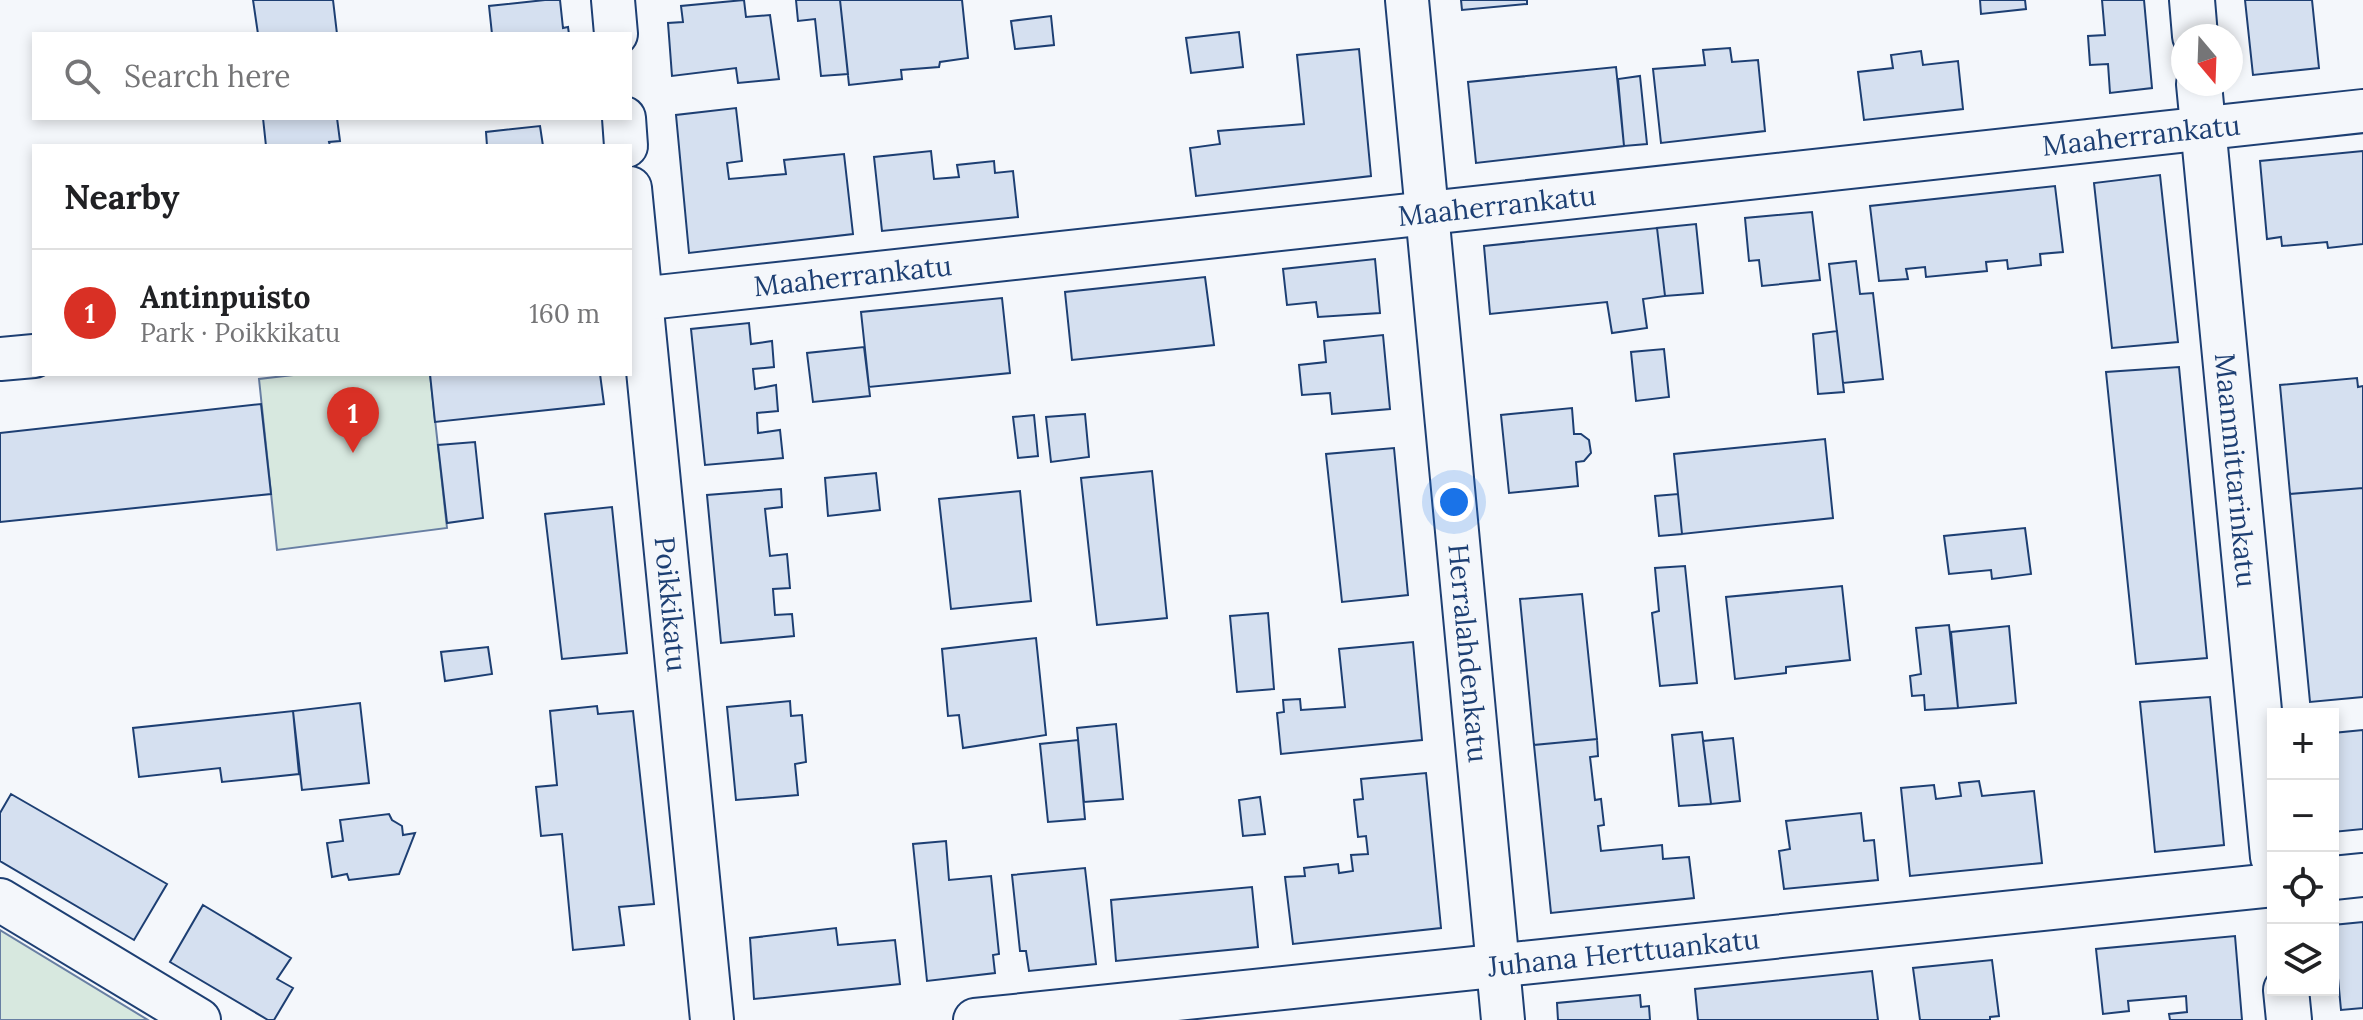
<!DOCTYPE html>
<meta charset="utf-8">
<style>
:root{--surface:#fff;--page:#f6f6f6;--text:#202124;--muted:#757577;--line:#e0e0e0;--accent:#d93025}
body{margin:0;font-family:Lora,serif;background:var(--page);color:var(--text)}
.controls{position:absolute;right:24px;bottom:24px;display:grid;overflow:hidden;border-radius:0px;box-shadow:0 4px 12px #0003}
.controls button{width:72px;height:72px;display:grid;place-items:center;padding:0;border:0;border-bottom:2px solid var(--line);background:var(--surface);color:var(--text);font:40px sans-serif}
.compass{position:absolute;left:2171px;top:24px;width:72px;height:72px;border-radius:50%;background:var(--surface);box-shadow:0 4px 12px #0003;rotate:161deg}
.you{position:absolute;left:1454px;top:502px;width:28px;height:28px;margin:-20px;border:6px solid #fff;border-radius:50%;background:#1a73e8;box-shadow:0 0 0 12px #1a73e833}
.badge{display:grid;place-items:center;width:52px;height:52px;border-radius:50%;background:var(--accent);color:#fff;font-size:26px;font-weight:700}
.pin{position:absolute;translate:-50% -66px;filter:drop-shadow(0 2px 4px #0008)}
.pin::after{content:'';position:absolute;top:42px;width:28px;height:24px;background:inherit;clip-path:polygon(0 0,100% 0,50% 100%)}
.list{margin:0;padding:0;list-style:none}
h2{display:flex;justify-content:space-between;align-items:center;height:104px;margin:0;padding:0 32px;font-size:34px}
h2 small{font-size:26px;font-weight:400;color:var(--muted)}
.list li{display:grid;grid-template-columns:52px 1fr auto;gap:24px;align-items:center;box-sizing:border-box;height:128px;padding:0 32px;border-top:2px solid var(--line)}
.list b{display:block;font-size:30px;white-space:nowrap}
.list p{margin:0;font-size:26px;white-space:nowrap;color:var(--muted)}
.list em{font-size:26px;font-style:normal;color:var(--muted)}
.icon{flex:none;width:44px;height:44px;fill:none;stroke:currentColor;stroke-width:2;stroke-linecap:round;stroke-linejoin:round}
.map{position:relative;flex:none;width:2363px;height:1020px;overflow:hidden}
.search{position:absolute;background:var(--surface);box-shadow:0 4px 12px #0003;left:32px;top:32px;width:600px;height:88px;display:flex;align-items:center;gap:20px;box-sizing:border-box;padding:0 28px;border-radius:0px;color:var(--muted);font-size:30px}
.panel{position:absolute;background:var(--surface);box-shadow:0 4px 12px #0003;left:32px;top:144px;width:600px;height:232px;border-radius:0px}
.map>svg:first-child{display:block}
.green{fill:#d7e8df;stroke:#687fa3;stroke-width:2}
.building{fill:#d5e0f0;stroke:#1d3f73;stroke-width:2}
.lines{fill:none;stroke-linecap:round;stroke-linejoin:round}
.street-casing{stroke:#1d3f73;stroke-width:46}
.secondary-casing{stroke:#1d3f73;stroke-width:48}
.street{stroke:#f4f7fb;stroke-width:42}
.secondary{stroke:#f4f7fb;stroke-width:44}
.labels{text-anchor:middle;stroke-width:6;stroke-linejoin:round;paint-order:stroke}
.street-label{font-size:28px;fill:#1d3f73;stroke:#f4f7fb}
</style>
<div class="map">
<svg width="2363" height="1020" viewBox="0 0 2363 1020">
<rect width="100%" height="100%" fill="#f4f7fb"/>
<path class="green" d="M302,374H430L447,528L277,550L259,379Z
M0,930L148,1020H0Z"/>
<path class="building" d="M253,0H333L337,34H258Z
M545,0H560L563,28L568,27L569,34H492L489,6Z
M744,0L746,17L770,15L779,79L738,83L736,68L672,76L668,23L683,22L681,6Z
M796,0H840L848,74L821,76L815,19L798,21Z
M840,0H962L968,58L940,62L939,67L901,70L902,79L849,85Z
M1461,0H1527V4L1462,10Z
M1980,0H2025L2026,9L1981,14Z
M2102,0H2144L2152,88L2110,93L2108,64L2090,65L2088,36L2105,35Z
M2245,0H2312L2319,68L2253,75Z
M1051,16L1054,45L1015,49L1011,21Z
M1239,32L1243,67L1191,73L1186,38Z
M1730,48L1732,62L1758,60L1765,131L1661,143L1653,69L1705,65L1703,50Z
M1359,49L1371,176L1196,196L1190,148L1220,144L1218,131L1304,124L1297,55Z
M1921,51L1923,65L1958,61L1963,109L1864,120L1858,72L1893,68L1891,55Z
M1616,67L1624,146L1476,163L1468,82Z
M1640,76L1647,144L1624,146L1618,79Z
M736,108L742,161L727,163L729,179L786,174L784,160L844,154L853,234L689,253L676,115Z
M263,118H337L340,141L329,142L330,146H266Z
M540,126L543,146H487L486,132Z
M931,151L934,179L959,177L957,165L994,161L995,173L1013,171L1018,217L882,231L874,157Z
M2363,151V244L2328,248L2327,242L2282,246L2281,237L2267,239L2260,161Z
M2160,175L2178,342L2112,348L2094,183Z
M2055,186L2063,252L2040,254L2041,265L2008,269L2007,260L1986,262L1987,271L1926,277L1925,267L1906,269L1908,279L1879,281L1870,206Z
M1812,212L1820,280L1762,286L1759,260L1749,261L1745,218Z
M1696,224L1703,293L1665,296L1657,228Z
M1657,228L1665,296L1643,299L1647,328L1612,333L1607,302L1490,314L1484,246Z
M1375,259L1380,313L1318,317L1316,302L1287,305L1283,269Z
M1856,261L1860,294L1873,293L1883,379L1843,383L1829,264Z
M1205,277L1214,345L1072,360L1065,292Z
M1002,298L1010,373L869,387L861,312Z
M749,323L751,344L772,341L774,367L753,369L755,389L776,385L778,411L757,413L758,433L780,430L783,458L705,465L691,329Z
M1837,331L1844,392L1818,394L1813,334Z
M1383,335L1390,409L1332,414L1330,393L1302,395L1299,365L1326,362L1324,341Z
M864,347L870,396L813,402L807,353Z
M1664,349L1669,397L1636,401L1631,352Z
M2179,367L2207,658L2136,664L2106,372Z
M430,374H600L604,404L435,422Z
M2357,378L2358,387L2363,386V488L2290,494L2280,385Z
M261,404L271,494L0,522V433Z
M1572,408L1574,434H1581L1589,440L1591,453L1584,461L1576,462L1578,486L1509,493L1501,415Z
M1085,414L1089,457L1051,462L1046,417Z
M1034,415L1038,456L1018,458L1013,417Z
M1825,439L1833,518L1682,534L1674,454Z
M475,442L483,518L447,523L438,445Z
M1394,448L1408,595L1342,602L1326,454Z
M1152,471L1167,618L1097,625L1081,478Z
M876,473L880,510L828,516L825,478Z
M2363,488V697L2310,702L2290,494Z
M781,489L782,507L765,509L770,556L787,554L790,588L773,589L775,615L792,614L794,636L721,643L707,495Z
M1020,491L1031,601L951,609L939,499Z
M1678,494L1682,534L1659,536L1655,496Z
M612,507L627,653L562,659L545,514Z
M2025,528L2031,574L1992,579L1991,570L1949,574L1944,536Z
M1685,566L1697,683L1660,686L1652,613L1659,611L1655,568Z
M1842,586L1850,660L1786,667V673L1735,679L1726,597Z
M1582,594L1597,739L1534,745L1520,599Z
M1268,613L1274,689L1237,692L1230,616Z
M1949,625L1958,708L1925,710L1924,695L1912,696L1910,676L1921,674L1916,628Z
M2009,626L2016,703L1958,708L1951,632Z
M1036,638L1046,735L963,748L959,715L948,716L942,649Z
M1413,642L1422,740L1281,754L1277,713L1284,712L1283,700L1300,699L1301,710L1345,707L1339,649Z
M488,647L492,674L445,681L441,652Z
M2210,697L2224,845L2155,852L2140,702Z
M790,701L791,716L802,715L806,762L795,764L798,795L736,800L727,707Z
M360,703L369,783L302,790L293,711Z
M597,706L598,714L633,711L654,904L619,907L624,945L573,950L562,834L541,836L536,787L557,785L550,711Z
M293,711L299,774L222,782L220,768L139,777L133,728Z
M1116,724L1123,799L1084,802L1077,728Z
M2363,730V829L2333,832V733Z
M1702,732L1711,804L1679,806L1672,735Z
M1733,738L1740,801L1711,804L1703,741Z
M1597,739L1598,756L1590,757L1595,800L1601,799L1604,825L1598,826L1601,851L1662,845L1663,859L1689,857L1694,898L1551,913L1534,745Z
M1078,740L1085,819L1048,822L1040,744Z
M1426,773L1441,928L1293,944L1285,877L1305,876L1304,868L1338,864L1339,873L1353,871L1351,855L1368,854L1366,836L1358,837L1354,800L1363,799L1361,779Z
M1979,781L1982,796L2034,791L2042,863L1910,876L1901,788L1934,785L1936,799L1961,796L1959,783Z
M11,794L167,884L134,940L0,861V813Z
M1260,797L1265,834L1243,836L1239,800Z
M1861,813L1864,841L1874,840L1878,880L1784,889L1779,851L1790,849L1786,821Z
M389,814L392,820L402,826L403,835L415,833L399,874L349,880L347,874L332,877L327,843L343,841L340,820Z
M946,841L949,880L991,876L999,954L993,955L995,973L927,981L913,844Z
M1085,868L1096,964L1029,971L1026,951H1020L1012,875Z
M1252,887L1258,947L1116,961L1111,900Z
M203,905L291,958L277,979L293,988L274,1020H268L170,962Z
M2363,922V1008L2341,1010L2333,925Z
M836,928L838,945L895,940L900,984L754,999L750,938Z
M2235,936L2242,1020H2170L2169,1014L2187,1012L2186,996L2128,1001L2129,1011L2103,1014L2096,949Z
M1992,960L1999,1016L1990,1017V1020H1920L1913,968Z
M1872,971L1878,1020H1698L1695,989Z
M1640,995L1641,1007L1649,1006L1650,1020H1558L1557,1003Z"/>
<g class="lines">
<g class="street-casing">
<g id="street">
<path d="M613,0L616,34"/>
<path id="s1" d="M1407,0L1503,1020"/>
<path d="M624,118L626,146"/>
<path id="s2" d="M630,188L712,1020"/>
<path id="s3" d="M630,300L2363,111"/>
<path d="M0,359L34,356"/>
<path d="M2333,878L2363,875"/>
<path d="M0,900L199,1020"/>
<path id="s4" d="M975,1020L2273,885"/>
</g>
</g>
<g class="secondary-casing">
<g id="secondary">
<path d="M2192,0L2195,36"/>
<path id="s5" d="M2199,84L2273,857"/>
<path d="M2286,990L2289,1020"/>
</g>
</g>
<use href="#street" class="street"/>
<use href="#secondary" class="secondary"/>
</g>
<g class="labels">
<g class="street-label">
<text dy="10" stroke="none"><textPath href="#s3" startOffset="1520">Maaherrankatu</textPath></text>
<text dy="10" stroke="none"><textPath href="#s3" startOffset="872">Maaherrankatu</textPath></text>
<text dy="10" stroke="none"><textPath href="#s3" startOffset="224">Maaherrankatu</textPath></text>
<text dy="10" stroke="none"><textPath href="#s5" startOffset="388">Maanmittarinkatu</textPath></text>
<text dy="10" stroke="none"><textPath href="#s2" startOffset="418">Poikkikatu</textPath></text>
<text dy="10" stroke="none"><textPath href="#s1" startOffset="656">Herralahdenkatu</textPath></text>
<text dy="10" stroke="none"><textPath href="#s4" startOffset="652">Juhana Herttuankatu</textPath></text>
</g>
</g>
</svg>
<div class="controls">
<button>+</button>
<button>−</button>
<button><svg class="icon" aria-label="locate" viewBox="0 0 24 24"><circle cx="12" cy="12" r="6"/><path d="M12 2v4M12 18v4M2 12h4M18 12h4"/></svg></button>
<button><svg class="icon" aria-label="layers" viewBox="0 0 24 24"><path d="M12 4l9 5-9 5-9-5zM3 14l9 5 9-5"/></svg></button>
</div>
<svg class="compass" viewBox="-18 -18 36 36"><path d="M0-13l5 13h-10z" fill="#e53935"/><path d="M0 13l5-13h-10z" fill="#757577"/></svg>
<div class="you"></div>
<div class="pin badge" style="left:353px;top:453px">1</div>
<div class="search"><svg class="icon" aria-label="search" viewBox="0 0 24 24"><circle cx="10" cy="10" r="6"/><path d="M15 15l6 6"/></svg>Search here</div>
<section class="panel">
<h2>Nearby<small></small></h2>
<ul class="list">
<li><span class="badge">1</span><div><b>Antinpuisto</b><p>Park · Poikkikatu</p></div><em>160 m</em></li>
</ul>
</section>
</div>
